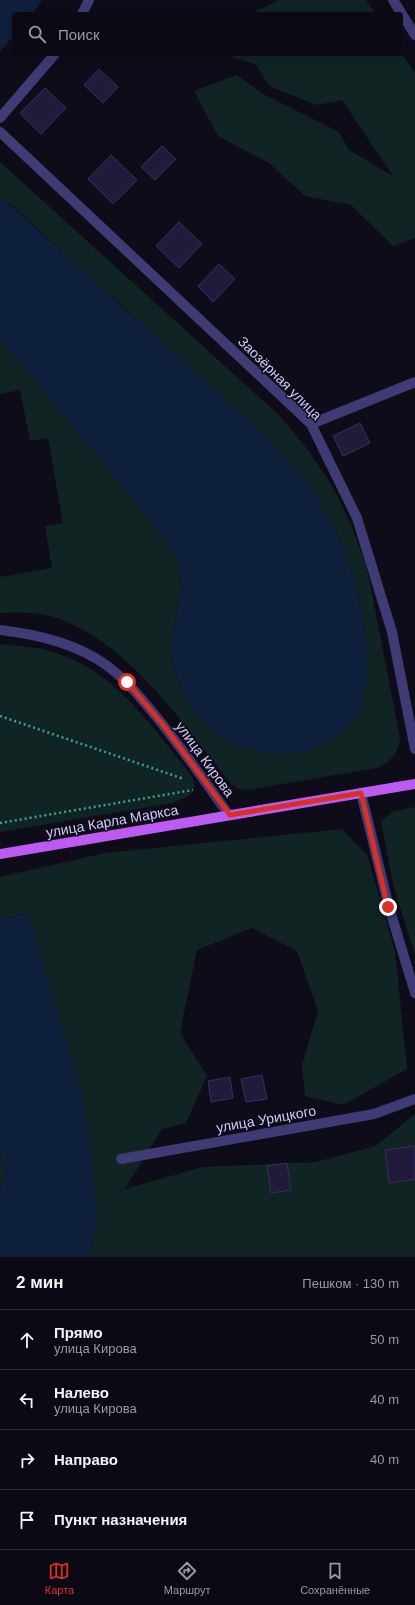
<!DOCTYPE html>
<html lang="ru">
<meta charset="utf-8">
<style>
:root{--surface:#0b0914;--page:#191722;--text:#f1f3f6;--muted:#9a9aa0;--line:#2b2a34;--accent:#d93025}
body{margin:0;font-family:Helvetica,sans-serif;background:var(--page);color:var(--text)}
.stop{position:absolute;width:12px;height:12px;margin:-9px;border:3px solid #d93025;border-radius:50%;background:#fff}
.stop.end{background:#d93025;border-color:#fff;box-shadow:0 1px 4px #0008}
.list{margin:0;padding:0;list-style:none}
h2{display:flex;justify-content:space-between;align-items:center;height:52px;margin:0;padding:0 16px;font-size:17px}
h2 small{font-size:13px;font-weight:400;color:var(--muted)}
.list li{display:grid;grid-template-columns:26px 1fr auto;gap:12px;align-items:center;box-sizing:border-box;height:60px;padding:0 16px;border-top:1px solid var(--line)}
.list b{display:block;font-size:15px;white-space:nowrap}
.list p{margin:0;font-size:13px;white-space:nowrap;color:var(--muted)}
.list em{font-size:13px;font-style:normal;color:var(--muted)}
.icon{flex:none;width:22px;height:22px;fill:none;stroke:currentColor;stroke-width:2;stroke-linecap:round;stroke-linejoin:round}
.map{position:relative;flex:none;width:415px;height:1257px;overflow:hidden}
.search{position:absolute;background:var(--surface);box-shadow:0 4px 16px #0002;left:12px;right:12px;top:12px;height:44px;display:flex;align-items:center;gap:10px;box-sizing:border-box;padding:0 14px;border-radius:4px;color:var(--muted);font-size:15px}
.sheet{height:292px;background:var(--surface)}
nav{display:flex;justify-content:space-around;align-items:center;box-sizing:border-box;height:56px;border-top:1px solid var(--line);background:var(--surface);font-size:11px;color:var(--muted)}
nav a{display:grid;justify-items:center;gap:2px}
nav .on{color:var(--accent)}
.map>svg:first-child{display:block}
.green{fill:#102423}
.water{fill:#0f203c}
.building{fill:#211a3a;stroke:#392e64}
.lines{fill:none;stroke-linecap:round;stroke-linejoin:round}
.path{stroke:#36a29e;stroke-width:2.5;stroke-dasharray:2 3;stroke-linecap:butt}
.minor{stroke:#3e3b75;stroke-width:10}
.major{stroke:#bb5bf1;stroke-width:10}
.route{stroke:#d93025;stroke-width:5}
.labels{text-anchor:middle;stroke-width:3;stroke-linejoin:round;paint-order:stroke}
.street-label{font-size:14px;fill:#d0cafa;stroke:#0f0c1a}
</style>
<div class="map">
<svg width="415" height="1257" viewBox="0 0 415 1257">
<rect width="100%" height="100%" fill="#0f0c1a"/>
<path class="green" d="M279,0H366L376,14H251Z
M401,52L415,73V238L393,246L351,205L305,196L269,163L218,136L194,91L237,75L263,94L339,132L349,150L393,176L342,100L317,105L269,86L256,65L224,54H401Z
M0,162L280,416L308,450L333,487L352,527L367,569L400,737C398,754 393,760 377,768L247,790L239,789L232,785C185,727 132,646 60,619C41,612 20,612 0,613V577L52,568L45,526L63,523L48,438L30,441L20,390L0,394V337L166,540L179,563L182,588L171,641L174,670L186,700L366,630L354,579L336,530L306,481L263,434L9,203L0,200Z
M0,644C20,646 41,647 60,654C119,675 154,730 192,776L195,788L189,796L173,803L0,832Z
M415,807V955L394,888L381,821L392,812Z
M342,829L367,855L395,951L407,1069L343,1105L305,1096L302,1065L318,1011L297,951L252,928L197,950L180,1033L207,1076L186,1123L162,1129L125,1189L203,1167L315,1162L376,1146L415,1114V1257H91L97,1217L28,914L0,919V877L105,853Z
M0,1153L6,1172L0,1192Z"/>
<path class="water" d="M0,0H42L32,14H14V35L0,52Z
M0,200L8,203L263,434L306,481L336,530L354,579L366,630L368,679L357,716L336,737L306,751L278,754L251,750L225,739L204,723L186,700L174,670L171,641L182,588L179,563L166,540L0,337Z
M28,914L85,1103L97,1217L91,1257H0V1192L6,1172L0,1153V919Z"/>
<path class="building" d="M99,69L118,87L103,103L84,85Z
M45,88L66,108L41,134L20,113Z
M162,146L176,159L155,180L141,167Z
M111,155L137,180L113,204L88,179Z
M179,222L202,244L179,268L156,246Z
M219,264L235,279L213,302L198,286Z
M360,423L370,443L343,456L333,436Z
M262,1075L267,1099L246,1102L241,1079Z
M230,1077L233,1098L211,1102L208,1081Z
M415,1146V1179L389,1183L385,1150Z
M287,1163L291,1190L271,1193L267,1166Z"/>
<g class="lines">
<path class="path" d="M0,716L184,779
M0,823L193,790"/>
<path class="minor" d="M393,0L415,35
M82,14L89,0
M0,118L55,54
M0,132L311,424L357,518L392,632L415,749
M311,424L415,382
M0,630C35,634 77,644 106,665C123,677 136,692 149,708C178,742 203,779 229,815
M361,793L389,907L415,993
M121,1159L374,1114L415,1099"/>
<path class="major" d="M0,854L415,784"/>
</g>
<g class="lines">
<path class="route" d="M127,682L164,726L230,815L361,793L388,907"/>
</g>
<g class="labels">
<g class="street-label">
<text transform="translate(280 378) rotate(45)" y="5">Заозёрная улица</text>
<text transform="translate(205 759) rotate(54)" y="5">улица Кирова</text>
<text transform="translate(112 821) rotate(-10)" y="5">улица Карла Маркса</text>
<text transform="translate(266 1119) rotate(-10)" y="5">улица Урицкого</text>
</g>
</g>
</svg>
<div class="stop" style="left:127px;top:682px"></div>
<div class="stop end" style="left:388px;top:907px"></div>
<div class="search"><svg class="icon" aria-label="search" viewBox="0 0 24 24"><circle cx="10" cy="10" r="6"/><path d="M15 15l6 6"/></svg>Поиск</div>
</div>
<section class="sheet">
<h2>2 мин<small>Пешком · 130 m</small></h2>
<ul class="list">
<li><svg class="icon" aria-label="ahead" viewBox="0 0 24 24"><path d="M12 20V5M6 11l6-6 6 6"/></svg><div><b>Прямо</b><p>улица Кирова</p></div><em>50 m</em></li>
<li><svg class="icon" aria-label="left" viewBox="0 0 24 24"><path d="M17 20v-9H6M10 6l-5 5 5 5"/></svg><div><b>Налево</b><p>улица Кирова</p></div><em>40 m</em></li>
<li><svg class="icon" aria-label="right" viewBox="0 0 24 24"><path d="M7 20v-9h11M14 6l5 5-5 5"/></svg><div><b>Направо</b></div><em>40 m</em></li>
<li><svg class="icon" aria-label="arrive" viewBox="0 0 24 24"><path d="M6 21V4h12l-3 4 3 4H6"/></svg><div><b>Пункт назначения</b></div></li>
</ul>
</section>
<nav>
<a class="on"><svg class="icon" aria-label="map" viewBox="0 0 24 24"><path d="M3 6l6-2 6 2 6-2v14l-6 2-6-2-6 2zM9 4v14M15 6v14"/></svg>Карта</a>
<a><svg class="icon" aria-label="directions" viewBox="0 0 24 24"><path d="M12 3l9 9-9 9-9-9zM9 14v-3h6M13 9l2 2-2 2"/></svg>Маршрут</a>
<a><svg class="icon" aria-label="saved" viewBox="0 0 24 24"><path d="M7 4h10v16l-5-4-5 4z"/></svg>Сохранённые</a>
</nav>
